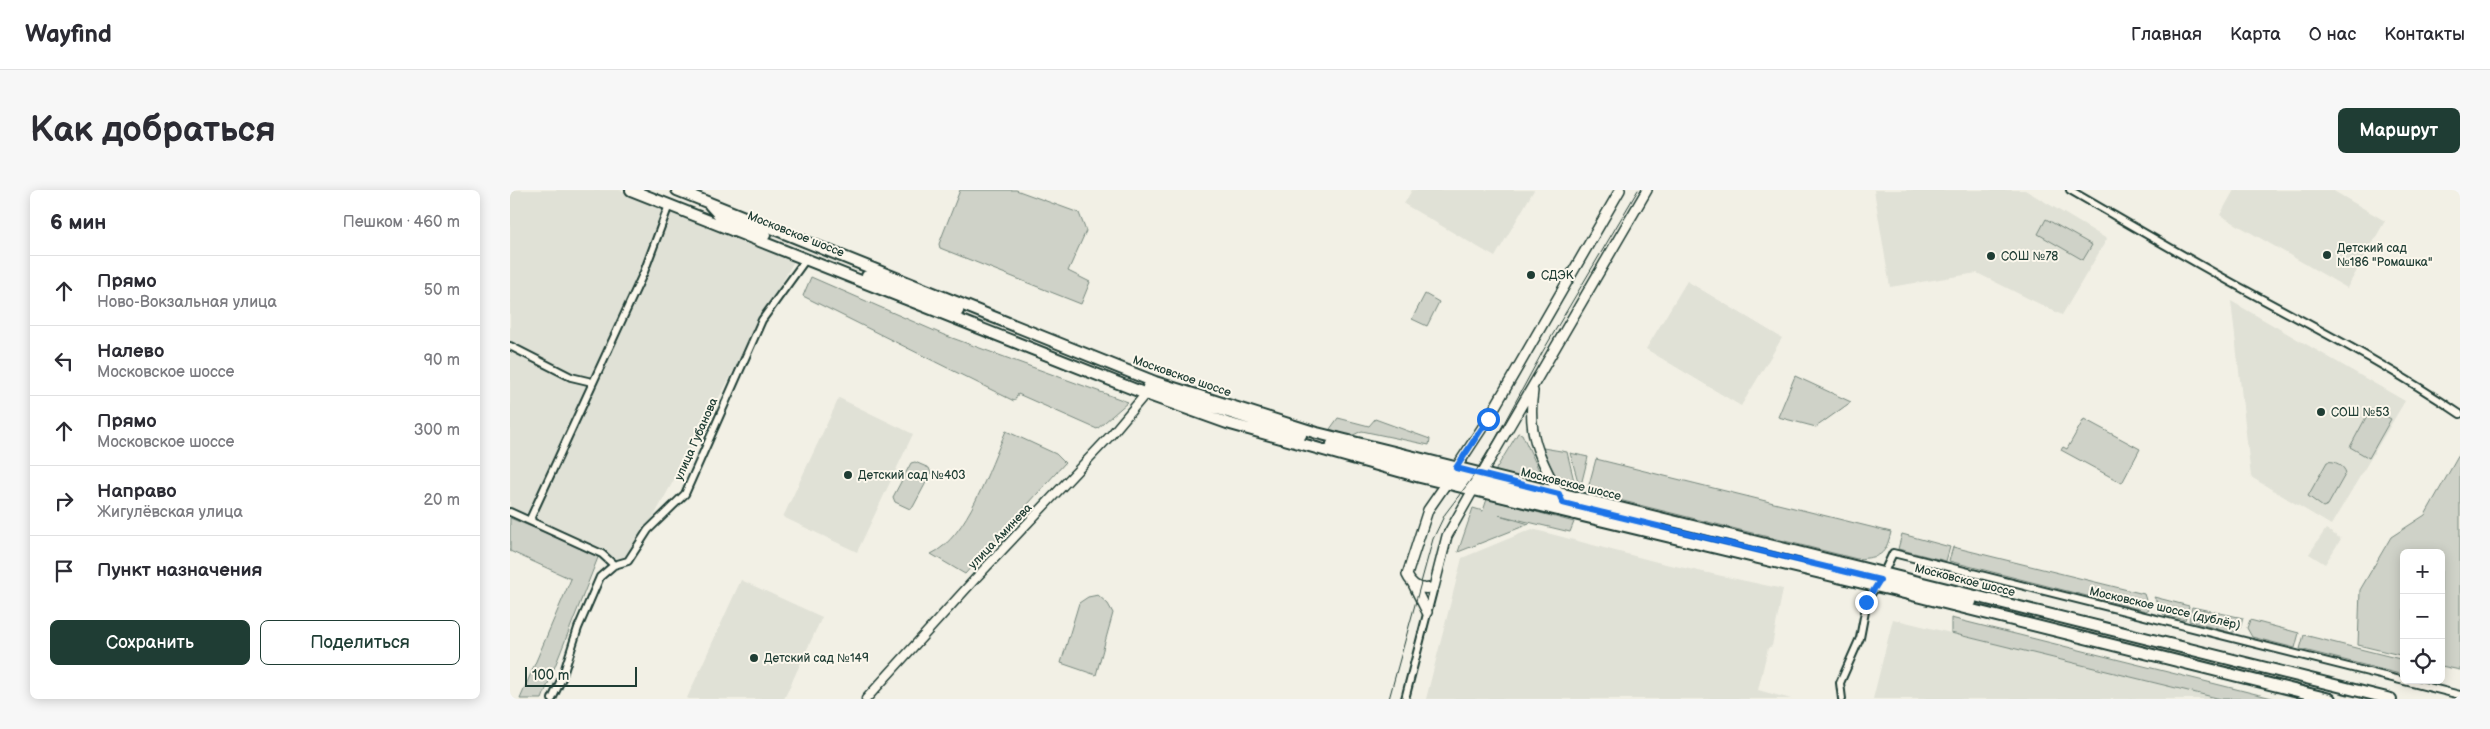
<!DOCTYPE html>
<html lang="ru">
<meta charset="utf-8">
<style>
:root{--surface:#fff;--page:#f7f7f7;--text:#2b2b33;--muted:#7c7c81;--line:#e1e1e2;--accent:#1f3d34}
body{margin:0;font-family:"Balsamiq Sans",sans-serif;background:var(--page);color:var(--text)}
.controls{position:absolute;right:15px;bottom:15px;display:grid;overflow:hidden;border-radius:8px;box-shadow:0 2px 12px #0003}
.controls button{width:45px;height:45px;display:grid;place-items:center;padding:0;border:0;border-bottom:1px solid var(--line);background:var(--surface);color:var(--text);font:25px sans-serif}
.scale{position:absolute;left:15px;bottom:12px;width:112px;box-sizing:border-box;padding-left:5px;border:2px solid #1f3d34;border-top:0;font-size:14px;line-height:18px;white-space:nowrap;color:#1f3d34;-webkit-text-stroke:4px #fbf7ec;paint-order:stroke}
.stop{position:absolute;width:15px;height:15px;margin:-11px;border:4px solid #1a73e8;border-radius:50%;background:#fff}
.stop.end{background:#1a73e8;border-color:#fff;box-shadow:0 1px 5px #0008}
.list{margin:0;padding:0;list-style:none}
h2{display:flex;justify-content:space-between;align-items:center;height:65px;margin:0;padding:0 20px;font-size:21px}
h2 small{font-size:16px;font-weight:400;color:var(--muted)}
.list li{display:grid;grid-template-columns:32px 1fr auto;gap:15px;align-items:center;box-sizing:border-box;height:70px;padding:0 20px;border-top:1px solid var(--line)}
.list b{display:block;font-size:19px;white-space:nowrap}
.list p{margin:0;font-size:16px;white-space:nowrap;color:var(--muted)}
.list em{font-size:16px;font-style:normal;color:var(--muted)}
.actions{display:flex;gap:10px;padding:15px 20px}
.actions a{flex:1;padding:11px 0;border:1px solid var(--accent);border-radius:8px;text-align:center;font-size:18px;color:var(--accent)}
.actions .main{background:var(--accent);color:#fff}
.icon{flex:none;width:28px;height:28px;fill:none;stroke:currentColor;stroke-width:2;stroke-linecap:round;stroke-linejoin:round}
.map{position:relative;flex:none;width:1950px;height:509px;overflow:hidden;border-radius:8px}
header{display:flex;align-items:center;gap:30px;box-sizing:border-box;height:70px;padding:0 25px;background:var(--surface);border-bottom:1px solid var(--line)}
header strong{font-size:24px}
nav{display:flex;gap:28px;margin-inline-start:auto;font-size:18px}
.intro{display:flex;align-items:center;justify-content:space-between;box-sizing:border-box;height:120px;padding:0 30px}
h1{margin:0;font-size:35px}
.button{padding:12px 22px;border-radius:8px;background:var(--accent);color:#fff;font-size:18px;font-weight:700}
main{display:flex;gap:30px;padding:0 30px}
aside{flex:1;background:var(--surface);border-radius:8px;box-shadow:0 2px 12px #0003}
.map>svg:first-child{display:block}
.built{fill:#e0e1d6}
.green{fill:#cfd2c8;stroke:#77887e}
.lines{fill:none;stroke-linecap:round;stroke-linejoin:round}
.minor-casing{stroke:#1f3d34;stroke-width:10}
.tertiary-casing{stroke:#1f3d34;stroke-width:11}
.secondary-casing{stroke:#1f3d34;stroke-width:12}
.primary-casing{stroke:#1f3d34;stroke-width:14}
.minor{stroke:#fbf7ec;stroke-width:6}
.tertiary{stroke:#fbf7ec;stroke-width:8}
.secondary{stroke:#fbf7ec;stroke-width:9}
.primary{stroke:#fbf7ec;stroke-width:10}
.tram{stroke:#1f3d34;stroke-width:1}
.route{stroke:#1a73e8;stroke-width:6}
.poi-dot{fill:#1f3d34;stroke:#fbf7ec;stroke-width:2}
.labels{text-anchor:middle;stroke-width:4;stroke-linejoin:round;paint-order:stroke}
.street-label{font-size:12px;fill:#1f3d34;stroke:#fbf7ec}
.poi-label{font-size:12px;fill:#1f3d34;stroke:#fbf7ec;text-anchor:start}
</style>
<header>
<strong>Wayfind</strong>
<nav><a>Главная</a><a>Карта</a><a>О нас</a><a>Контакты</a></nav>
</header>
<div class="intro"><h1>Как добраться</h1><a class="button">Маршрут</a></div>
<main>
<aside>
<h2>6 мин<small>Пешком · 460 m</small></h2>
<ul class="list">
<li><svg class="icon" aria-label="ahead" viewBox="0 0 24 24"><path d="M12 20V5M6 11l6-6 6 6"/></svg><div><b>Прямо</b><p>Ново-Вокзальная улица</p></div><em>50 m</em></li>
<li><svg class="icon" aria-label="left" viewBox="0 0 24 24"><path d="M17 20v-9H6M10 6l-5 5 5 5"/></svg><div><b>Налево</b><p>Московское шоссе</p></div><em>90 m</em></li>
<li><svg class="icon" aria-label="ahead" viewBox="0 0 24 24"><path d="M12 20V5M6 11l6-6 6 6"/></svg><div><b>Прямо</b><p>Московское шоссе</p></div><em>300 m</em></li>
<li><svg class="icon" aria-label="right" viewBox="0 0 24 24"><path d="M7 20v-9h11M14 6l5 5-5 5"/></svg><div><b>Направо</b><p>Жигулёвская улица</p></div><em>20 m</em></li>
<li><svg class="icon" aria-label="arrive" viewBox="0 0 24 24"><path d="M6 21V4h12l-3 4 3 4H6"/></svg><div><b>Пункт назначения</b></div></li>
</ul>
<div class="actions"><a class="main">Сохранить</a><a>Поделиться</a></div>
</aside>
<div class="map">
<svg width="1950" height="509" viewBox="0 0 1950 509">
<rect width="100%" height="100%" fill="#f2f0e5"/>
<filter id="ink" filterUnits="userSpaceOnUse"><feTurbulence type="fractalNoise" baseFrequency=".02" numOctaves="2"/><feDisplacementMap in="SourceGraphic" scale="10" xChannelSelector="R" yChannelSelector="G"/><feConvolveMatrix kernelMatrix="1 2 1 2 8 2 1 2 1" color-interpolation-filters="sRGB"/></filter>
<g filter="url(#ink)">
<path class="built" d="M0,0H110L285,69L115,379L0,334Z
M902,0H1024L985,67L894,14Z
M1364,0H1515L1597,49L1552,125L1467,83L1380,97Z
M1724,0H1822L1875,31L1837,98L1710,25Z
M1177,91L1272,148L1231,216L1136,159Z
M1721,111L1895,211L1821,335L1741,287Z
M329,208L403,244L347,362L273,327Z
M1022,339L1151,373L1273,399L1262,456L1258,458L1248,500L1281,509H916L952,368Z
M1816,339L1831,349L1815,374L1799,364Z
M231,390L312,427L274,509H179L177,508Z
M1383,429L1713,509H1363Z"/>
<path class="green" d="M450,0H506L569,23L576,41L558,81L580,92L571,114L430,58L429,54Z
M1536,29L1582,55L1573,70L1528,44Z
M301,87L434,145L618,212L587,239L508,204L504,211L293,106Z
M915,104L929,112L917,136L902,129Z
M1285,186L1341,212L1306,237L1268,227Z
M1861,218L1881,229L1859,268L1840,257Z
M828,228L859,236L865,229L920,249L919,255L852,241L841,246L820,239Z
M1574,229L1630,259L1612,293L1551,260L1553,257L1557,259Z
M496,241L546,264L555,273L455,384L421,364C458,347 479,278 496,241Z
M1008,243L1012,244L1035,293L987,283L986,279Z
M1033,258L1057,262L1066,299C1045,294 1041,276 1033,258Z
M1060,263L1078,267L1071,295H1069Z
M1950,263V480L1931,476V363H1894V466L1848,455L1850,400L1881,347L1915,325Z
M1086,269L1381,342C1375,366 1371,367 1347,369L1077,302Z
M405,272L419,278L421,283L403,317L400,319L385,312L383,307L401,273Z
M1817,272C1825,270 1834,276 1836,283L1818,315L1813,317L1798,306Z
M977,309L1064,332L1060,342L989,325L1019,334L948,362L963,318L973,321Z
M0,328L89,365L32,509H10L61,389L0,361Z
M1392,344L1440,357L1436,371L1388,359Z
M1443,357L1634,404L1639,419L1636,421L1439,371Z
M588,405L598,414L603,423L586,485L551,473L569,413L578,407Z
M1644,407L1679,416L1675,430L1654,425Z
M1682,417L1733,428L1730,438L1722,443L1679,431Z
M1441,428L1766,509H1711L1441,443Z
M1740,430L1789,443L1785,458L1742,447L1737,438Z
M1794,445L1894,470V485L1790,459Z"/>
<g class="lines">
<g class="minor-casing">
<path id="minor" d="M1560,0C1619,34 1678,69 1737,101C1809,140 1883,178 1950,224
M0,156L61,187L82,192
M0,322L22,332
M104,375L92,364L22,332L21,327L134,82L159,15
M1374,382L1383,363L1950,505
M42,509L52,488L68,438L90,387L104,375L118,371L138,340L175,304L252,130L296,69
M895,509L924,397
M1332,509L1330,493L1350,448L1357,411L1366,396"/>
</g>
<g class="tertiary-casing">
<path id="tertiary" d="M356,509L465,389L601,245L638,201"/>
</g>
<g class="secondary-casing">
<path id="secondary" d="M1023,201C1017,244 1029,267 1049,304
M946,278L978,229L1110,0
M971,285L1137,0
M936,294L918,320L897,385C902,396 912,401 924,397L937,346L963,300
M903,394L917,422"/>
</g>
<g class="primary-casing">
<path id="primary" d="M121,0L636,204L717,233L910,287L1382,400L1820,509
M167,0L645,192L807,243L1881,509
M200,15L210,26L255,45
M357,86L448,121
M638,197L791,245
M822,254L941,286L1147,336
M1300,374L1461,412"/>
</g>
<use href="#minor" class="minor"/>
<use href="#tertiary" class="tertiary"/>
<use href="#secondary" class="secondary"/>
<use href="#primary" class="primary"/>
<path class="tram" d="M879,509L923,349L935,324L960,291L986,248L1033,161L1128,0"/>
</g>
</g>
<g class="lines" filter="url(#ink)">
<path class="route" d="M978,229L946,278L1049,304L1053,313L1069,317L1370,390L1356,412"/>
</g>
<g class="poi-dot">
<circle cx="1817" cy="65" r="5"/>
<circle cx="1481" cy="66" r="5"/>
<circle cx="1021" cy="85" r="5"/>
<circle cx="1811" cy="222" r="5"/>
<circle cx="338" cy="285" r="5"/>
<circle cx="244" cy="468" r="5"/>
</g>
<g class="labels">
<g class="street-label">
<text transform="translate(286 44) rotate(22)" y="4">Московское шоссе</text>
<text transform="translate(672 186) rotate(19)" y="4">Московское шоссе</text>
<text transform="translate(186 249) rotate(-66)" y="4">улица Губанова</text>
<text transform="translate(1061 294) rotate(14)" y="4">Московское шоссе</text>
<text transform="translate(490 346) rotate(-46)" y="4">улица Аминева</text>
<text transform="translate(1455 390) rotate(14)" y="4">Московское шоссе</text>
<text transform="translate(1655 418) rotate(13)" y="4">Московское шоссе (дублёр)</text>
</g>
<g class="poi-label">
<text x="1827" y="62">Детский сад<tspan x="1827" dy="14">№186 "Ромашка"</tspan></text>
<text x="1491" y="70">СОШ №78</text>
<text x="1031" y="89">СДЭК</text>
<text x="1821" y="226">СОШ №53</text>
<text x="348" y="289">Детский сад №403</text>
<text x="254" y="472">Детский сад №149</text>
</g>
</g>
</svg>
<div class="controls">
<button>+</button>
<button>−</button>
<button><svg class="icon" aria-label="locate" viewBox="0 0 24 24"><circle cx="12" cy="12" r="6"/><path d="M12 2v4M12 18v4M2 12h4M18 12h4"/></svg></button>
</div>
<div class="scale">100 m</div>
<div class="stop" style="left:978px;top:229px"></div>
<div class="stop end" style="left:1356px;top:412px"></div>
</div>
</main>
